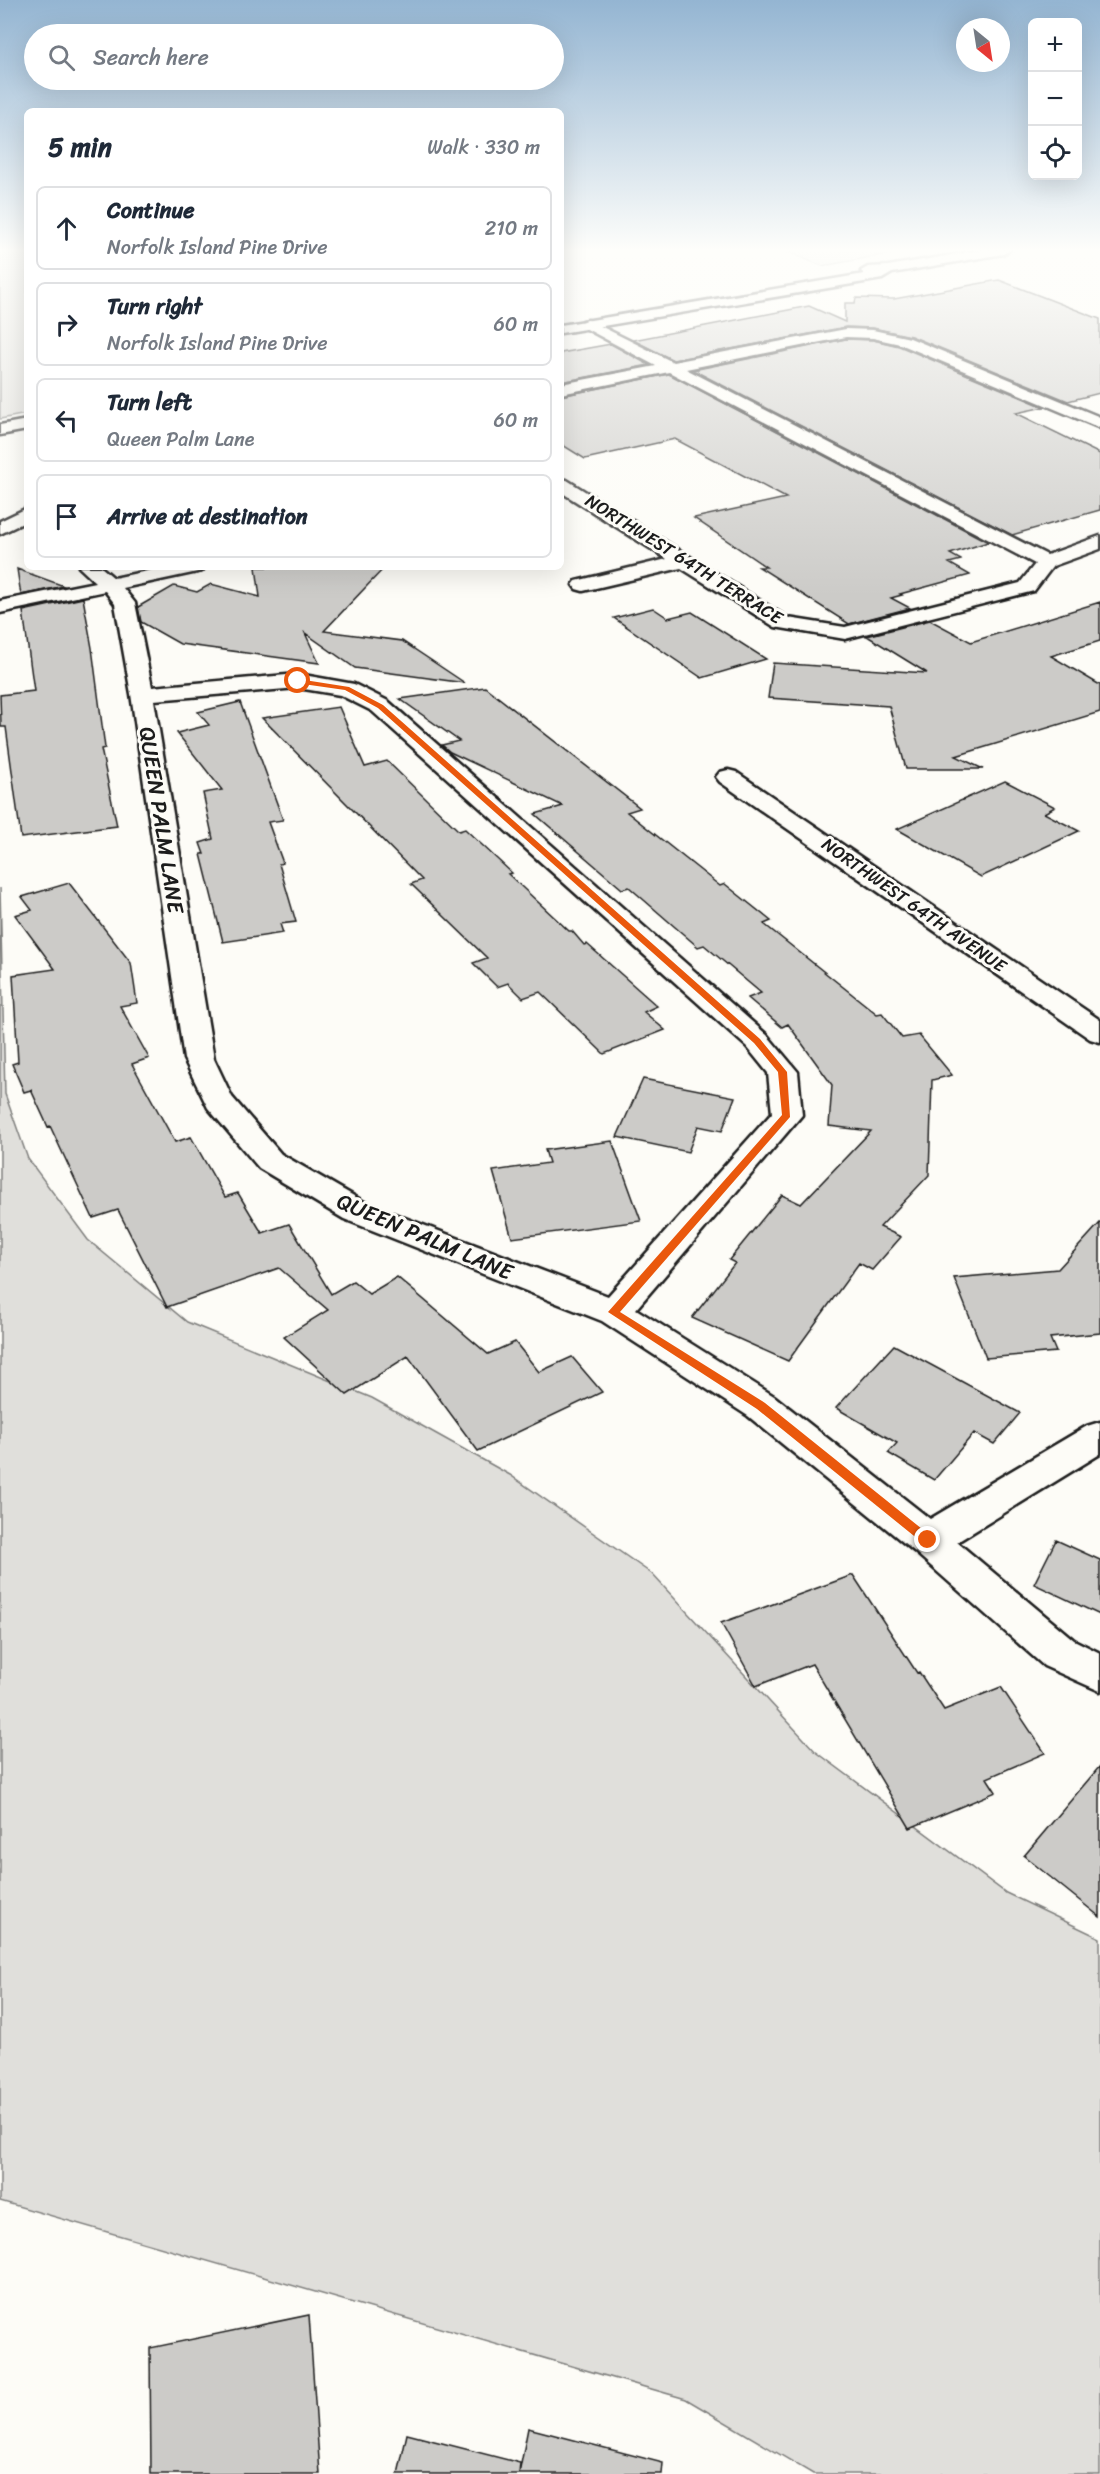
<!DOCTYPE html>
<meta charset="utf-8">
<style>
:root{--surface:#fff;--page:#f6f6f7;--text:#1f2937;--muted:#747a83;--line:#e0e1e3}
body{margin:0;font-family:Sriracha,sans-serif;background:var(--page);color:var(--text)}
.controls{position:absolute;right:18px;top:18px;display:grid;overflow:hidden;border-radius:9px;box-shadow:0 6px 24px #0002}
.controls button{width:54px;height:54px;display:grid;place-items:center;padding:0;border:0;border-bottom:2px solid var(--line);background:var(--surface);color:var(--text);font:30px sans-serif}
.compass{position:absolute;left:956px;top:18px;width:54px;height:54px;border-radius:50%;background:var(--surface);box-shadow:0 6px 24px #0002;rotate:150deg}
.stop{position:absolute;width:18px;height:18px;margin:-14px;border:4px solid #ea580c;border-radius:50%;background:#fff}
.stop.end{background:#ea580c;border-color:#fff;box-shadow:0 2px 6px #0008}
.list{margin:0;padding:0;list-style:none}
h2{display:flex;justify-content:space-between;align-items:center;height:78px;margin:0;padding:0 24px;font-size:26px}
h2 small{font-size:20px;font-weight:400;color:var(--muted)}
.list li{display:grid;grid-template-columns:39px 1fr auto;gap:18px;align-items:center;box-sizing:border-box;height:84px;margin:0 12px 12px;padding:0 12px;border:2px solid var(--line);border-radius:9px}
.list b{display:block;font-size:22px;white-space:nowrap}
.list p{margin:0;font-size:20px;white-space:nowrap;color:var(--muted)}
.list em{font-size:20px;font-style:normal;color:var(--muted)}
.icon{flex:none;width:33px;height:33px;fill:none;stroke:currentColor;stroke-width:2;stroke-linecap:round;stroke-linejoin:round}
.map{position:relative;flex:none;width:1100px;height:2474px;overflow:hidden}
.search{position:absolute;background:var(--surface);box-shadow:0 6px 24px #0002;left:24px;top:24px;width:540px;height:66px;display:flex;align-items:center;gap:15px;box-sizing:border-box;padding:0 21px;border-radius:33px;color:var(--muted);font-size:22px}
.panel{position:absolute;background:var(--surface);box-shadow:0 6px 24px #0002;left:24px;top:108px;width:540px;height:462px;border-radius:9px}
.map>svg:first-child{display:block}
.green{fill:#e0dfdb;stroke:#7e7e7c;stroke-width:1.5}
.building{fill:#cccbc8;stroke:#1c1c1c;stroke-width:1.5}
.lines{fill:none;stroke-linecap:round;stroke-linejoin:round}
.street-casing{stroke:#1c1c1c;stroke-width:5}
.secondary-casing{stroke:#1c1c1c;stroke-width:5}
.street{fill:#fdfcf7;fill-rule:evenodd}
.secondary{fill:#fdfcf7;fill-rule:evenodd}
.route{fill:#ea580c}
.labels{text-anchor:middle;stroke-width:6;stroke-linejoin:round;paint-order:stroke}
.far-street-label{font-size:18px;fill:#1c1c1c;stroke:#fdfcf7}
.street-label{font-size:22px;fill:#1c1c1c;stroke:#fdfcf7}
</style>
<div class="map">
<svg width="1100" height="2474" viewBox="0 0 1100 2474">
<rect width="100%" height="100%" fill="#fdfcf7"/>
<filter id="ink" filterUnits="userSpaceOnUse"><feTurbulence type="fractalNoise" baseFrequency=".0167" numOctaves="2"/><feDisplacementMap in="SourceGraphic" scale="12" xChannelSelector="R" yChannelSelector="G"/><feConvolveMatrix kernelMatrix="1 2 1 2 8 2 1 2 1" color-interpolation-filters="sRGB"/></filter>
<g filter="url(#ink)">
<path class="green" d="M0,250H27V414L0,419Z
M784,250H911L822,266Z
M0,888L5,1094L28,1159L88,1240L187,1322L372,1398L510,1475L652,1574L815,1751L1006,1893L1100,1938V2474H813L686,2399L0,2201Z"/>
<path class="building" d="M999,280L1100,319V393L1068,401L911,336L873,328L846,327L673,360L633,340L809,306L845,322V303H855L856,298L894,299Z
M846,339L873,340L899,346L1044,407L1016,413L1100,454V510L1012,535L693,370Z
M611,344L649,365L561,382V353Z
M669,374L988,542L950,554L961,560L949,563L970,575L900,594L902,595L891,598L910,608L849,624L759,567H766L694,518L786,498L675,439L585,459L561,444V396Z
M256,567H385L324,631L402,641L465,683L355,668L305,633L319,663L180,644L141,622L138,607L174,586L197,592L211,584L260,597Z
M17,569L64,586L21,595Z
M83,598L92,648L105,748L101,749L117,826L21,838L6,727H1L0,695L34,691L23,611Z
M1100,602V641L1051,656L1100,685V712L956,756L983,769H906L889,706L768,698L773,663L927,673L867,636L930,620L971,642Z
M653,608L668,618L692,612L766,659L702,678L614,618Z
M485,687L640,808L627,812L720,886L725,884L771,921L764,924L877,1014L882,1013L902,1038L919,1035L952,1075L932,1080L929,1175L880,1227L901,1237L872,1270L859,1263L788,1361L692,1318L735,1263L729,1260L782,1195L801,1204L871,1131L829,1126L832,1085L788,1024L782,1027L748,998L761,993L704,945L698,947L629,887L622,889L535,814L563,806L450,752L442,745L459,741L400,699Z
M240,702L283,820L268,822L283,863L279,864L296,922L280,924L283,933L223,942L201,854H204L200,843L213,839L203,793L222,790L177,733L209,725L198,712Z
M339,707L365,767L387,761L459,831L465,829L512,873L508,874L569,931H572L584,945L587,944L657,1006L644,1012L665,1030L604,1054L540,992L523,998L508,983L497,987L473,963L487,958L411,884L422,880L262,718Z
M1005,781L1055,807L1044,813L1079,831L981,877L897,829Z
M69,883L131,963L137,1003L120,1006L149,1058L132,1064L175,1142L191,1137L225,1197L238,1193L262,1233L289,1224L331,1294L353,1281L369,1294L397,1277L488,1354L515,1342L539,1372L572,1357L602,1392L478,1451L408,1356L347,1395L284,1337L328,1310L279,1268L167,1307L118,1210L93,1218L50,1126L48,1127L31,1090L24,1092L12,1064L18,1062L13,975L55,969L15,915L32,910L22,897Z
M643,1079L735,1097L722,1131L698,1126L688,1152L617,1137Z
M612,1141L641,1221L512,1238L493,1171L549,1163L545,1150Z
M1100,1223V1333L1050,1338L1056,1352L986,1358L954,1278L1058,1269Z
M894,1345L1020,1413L994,1444L974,1433L934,1480L888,1453L897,1443L836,1408Z
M1056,1540L1100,1560V1615L1034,1584Z
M853,1575L917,1673L919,1672L944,1710L1001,1687L1045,1753L987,1778L996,1792L910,1828L812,1664L756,1686L721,1623Z
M1100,1766V1917L1024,1856Z
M309,2315L320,2474H151L150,2348Z
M528,2428L663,2463L662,2474H519Z
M407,2434L520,2463L519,2474H398Z"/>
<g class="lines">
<g class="street-casing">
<path id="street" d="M588,320L673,362L846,329L873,330L910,338L1100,417V428L900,344L873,338L846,337L686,369L1047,555L1100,536V549L1053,566L1034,591L845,639L775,627L681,568L583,591L576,589L573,585L576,581L667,559L561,492V479L567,480L788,618L845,627L1020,583L1035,564L669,372L561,394V384L656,366L583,327L581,324L583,321Z
M27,508V521L0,534V521Z
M79,567H101L114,578L166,567H205L202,571L123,588L135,603L152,687L298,674L354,684L388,701L767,1035L798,1072L802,1115L636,1309L774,1396L930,1519L1087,1426L1100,1422V1454L957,1542L1074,1640L1100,1653V1691L1044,1666L914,1551L748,1416L602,1321L344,1219L259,1168L208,1108L184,1059L131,694L115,604L105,591L0,613V601L95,582ZM298,688L340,695L372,711L747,1047L768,1073L772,1113L608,1296L366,1203L281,1154L232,1097L214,1059L154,700Z
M728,770L736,772L1100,1020V1042L1090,1039L720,782L716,777L720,772Z"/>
</g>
<g class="secondary-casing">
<path id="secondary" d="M981,250H1010L1003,254L892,273L882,279L561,333V325L864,274L861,271L868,267L888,266Z
M27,420V430L0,435V425Z"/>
</g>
<use href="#street" class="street"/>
<use href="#secondary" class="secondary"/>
</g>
</g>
<linearGradient id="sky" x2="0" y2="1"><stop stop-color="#94b5d2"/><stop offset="0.42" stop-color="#fefefb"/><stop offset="1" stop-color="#fefefb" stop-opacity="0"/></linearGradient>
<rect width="1100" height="596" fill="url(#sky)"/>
<path class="route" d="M298,679L349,687L383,705L760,1039L787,1072L790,1117L620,1312L765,1403L932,1537V1544H924L757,1409L608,1312L782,1115L778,1072L754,1043L378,708L345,690L296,683Z"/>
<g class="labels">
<g class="far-street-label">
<text transform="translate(684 559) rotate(32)" y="6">NORTHWEST 64TH TERRACE</text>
<text transform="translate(914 905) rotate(35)" y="6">NORTHWEST 64TH AVENUE</text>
</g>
<g class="street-label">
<text transform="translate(162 820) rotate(81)" y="8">QUEEN PALM LANE</text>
<text transform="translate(425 1236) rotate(23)" y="8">QUEEN PALM LANE</text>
</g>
</g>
</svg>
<div class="controls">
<button>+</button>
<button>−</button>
<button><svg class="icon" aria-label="locate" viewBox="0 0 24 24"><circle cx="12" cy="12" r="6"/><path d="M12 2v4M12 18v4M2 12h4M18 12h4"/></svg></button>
</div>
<svg class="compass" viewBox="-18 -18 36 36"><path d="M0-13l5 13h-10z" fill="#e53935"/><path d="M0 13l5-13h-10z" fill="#747a83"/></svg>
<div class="stop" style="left:298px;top:681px"></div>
<div class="stop end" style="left:928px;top:1540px"></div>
<div class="search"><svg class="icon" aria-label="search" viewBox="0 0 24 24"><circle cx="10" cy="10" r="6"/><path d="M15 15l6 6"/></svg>Search here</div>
<section class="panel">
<h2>5 min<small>Walk · 330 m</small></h2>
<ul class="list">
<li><svg class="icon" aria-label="ahead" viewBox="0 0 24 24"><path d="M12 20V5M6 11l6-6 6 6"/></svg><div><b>Continue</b><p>Norfolk Island Pine Drive</p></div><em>210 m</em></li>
<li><svg class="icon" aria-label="right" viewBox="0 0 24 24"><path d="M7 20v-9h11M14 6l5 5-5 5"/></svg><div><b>Turn right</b><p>Norfolk Island Pine Drive</p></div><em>60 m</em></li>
<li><svg class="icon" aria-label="left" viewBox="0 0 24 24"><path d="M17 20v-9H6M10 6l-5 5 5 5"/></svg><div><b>Turn left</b><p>Queen Palm Lane</p></div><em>60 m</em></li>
<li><svg class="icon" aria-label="arrive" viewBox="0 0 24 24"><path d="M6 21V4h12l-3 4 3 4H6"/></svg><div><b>Arrive at destination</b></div></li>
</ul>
</section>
</div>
